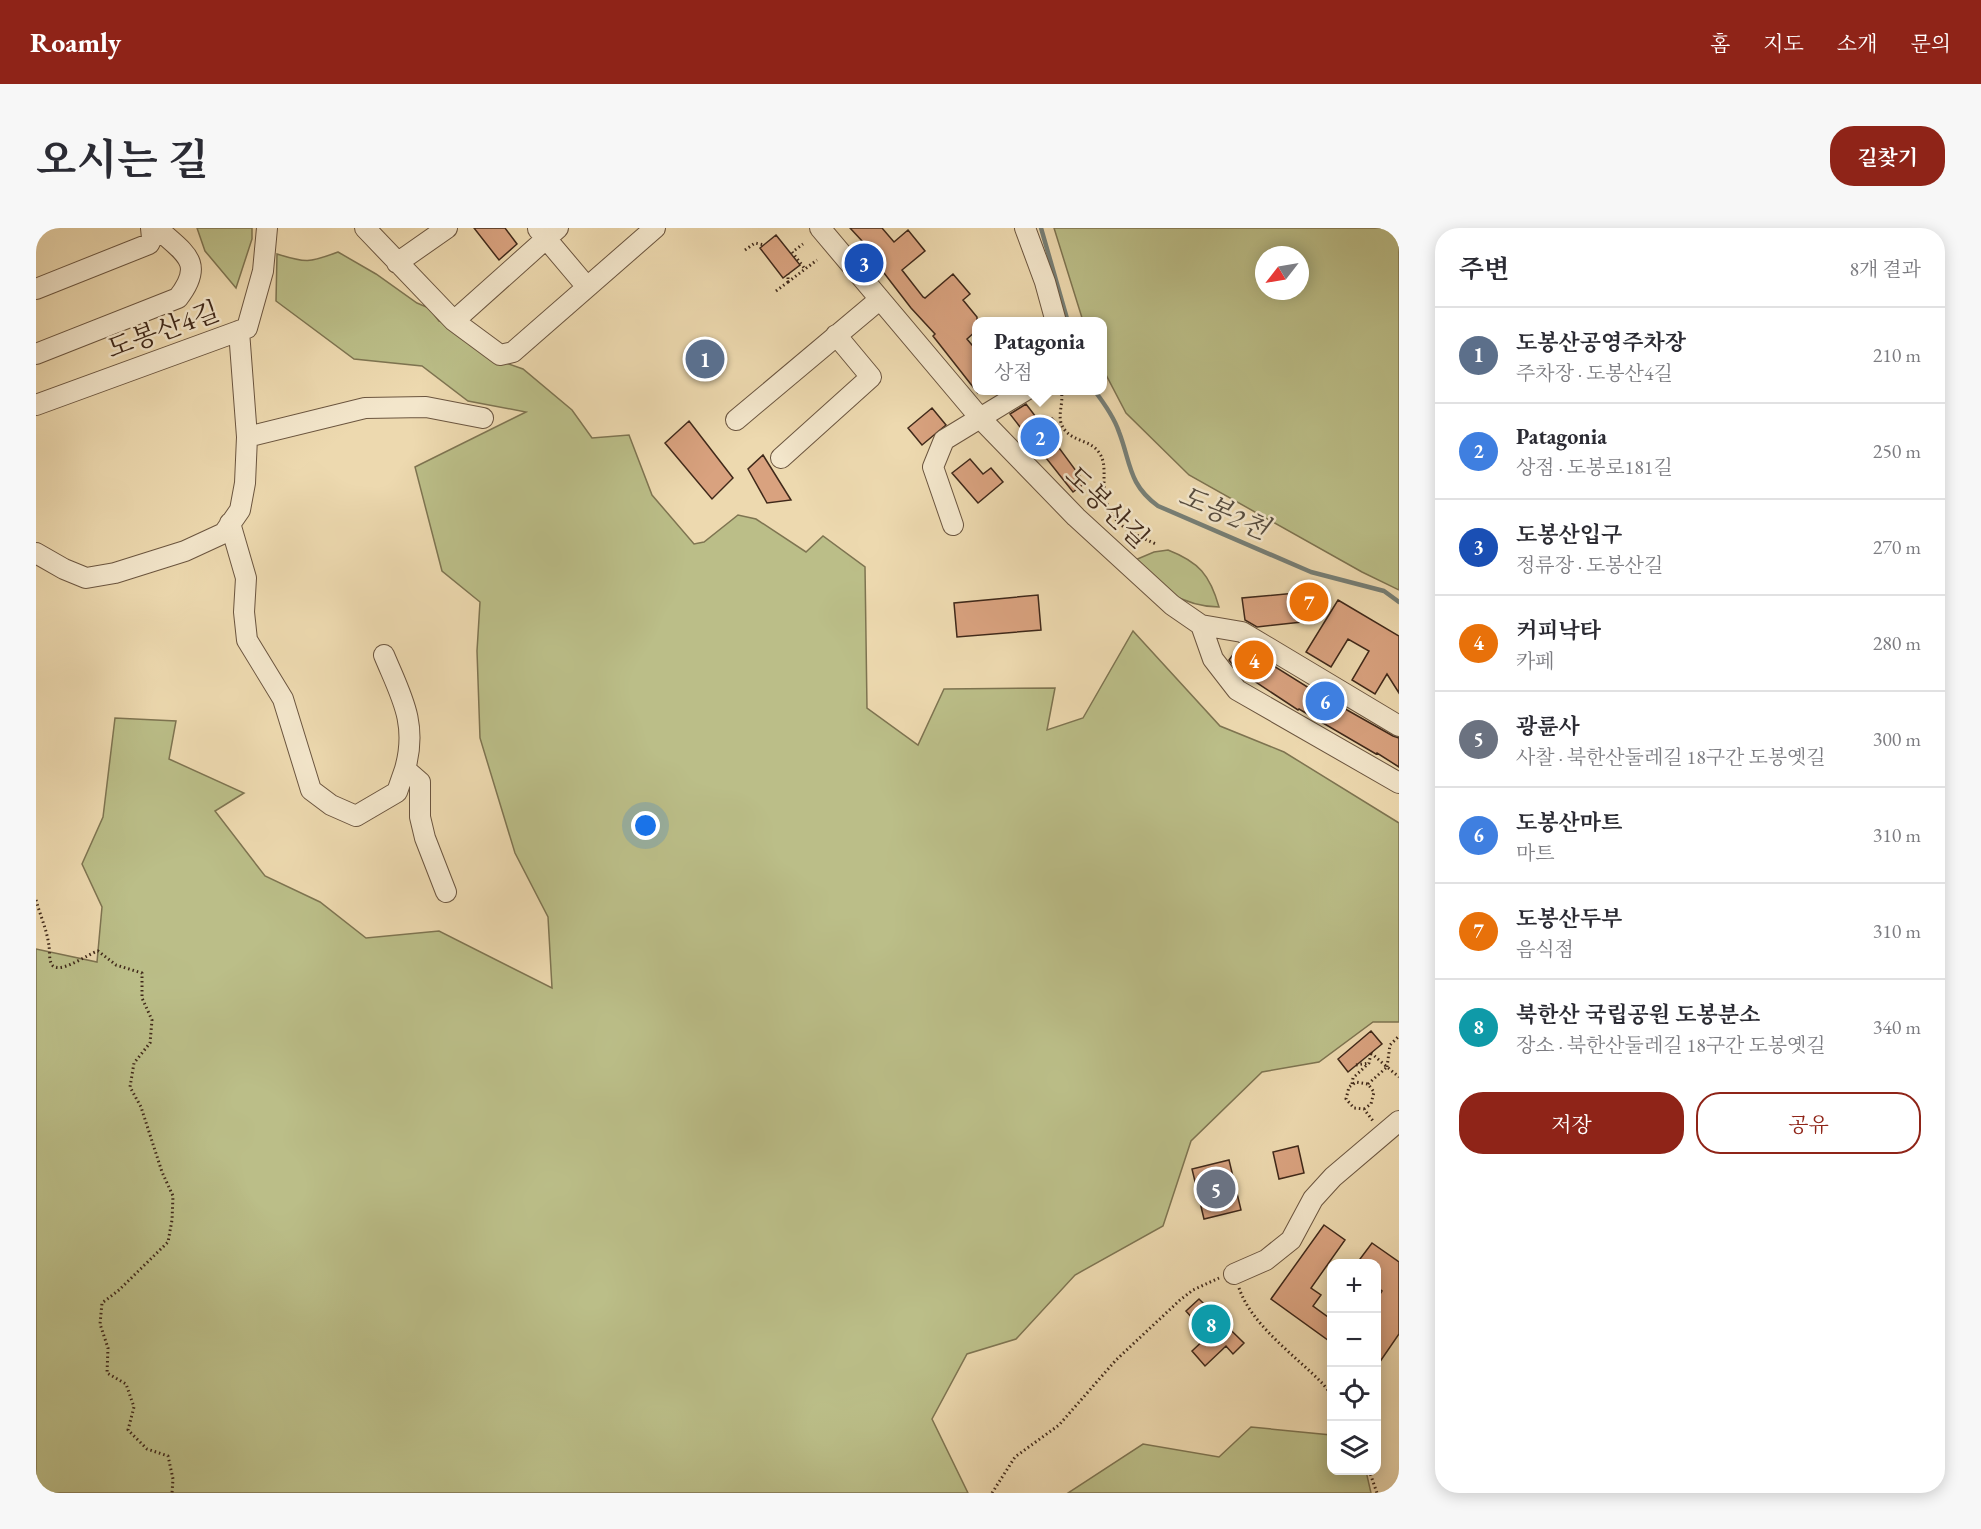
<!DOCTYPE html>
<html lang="ko">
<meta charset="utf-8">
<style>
:root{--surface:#fff;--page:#f7f7f7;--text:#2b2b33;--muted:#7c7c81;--line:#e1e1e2;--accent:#8f2418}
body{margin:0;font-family:"EB Garamond","Noto Serif KR",serif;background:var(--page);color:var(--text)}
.controls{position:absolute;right:18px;bottom:18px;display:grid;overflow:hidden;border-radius:12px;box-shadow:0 3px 15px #0003}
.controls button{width:54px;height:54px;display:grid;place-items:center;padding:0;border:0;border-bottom:2px solid var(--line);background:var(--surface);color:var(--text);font:30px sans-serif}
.compass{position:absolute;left:1219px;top:18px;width:54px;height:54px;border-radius:50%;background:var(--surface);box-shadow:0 3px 15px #0003;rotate:239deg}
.you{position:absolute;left:610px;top:598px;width:21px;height:21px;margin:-15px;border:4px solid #fff;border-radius:50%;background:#1a73e8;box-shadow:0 0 0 9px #1a73e833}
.badge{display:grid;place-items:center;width:39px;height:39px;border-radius:50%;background:var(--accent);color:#fff;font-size:20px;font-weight:700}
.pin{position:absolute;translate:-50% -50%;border:3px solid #fff;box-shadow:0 2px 6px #0006}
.popup{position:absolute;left:936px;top:89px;width:135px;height:78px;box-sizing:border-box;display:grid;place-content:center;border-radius:12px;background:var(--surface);filter:drop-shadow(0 2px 4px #0005);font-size:20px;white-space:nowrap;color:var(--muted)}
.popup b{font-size:22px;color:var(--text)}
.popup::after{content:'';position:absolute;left:50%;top:100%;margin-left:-12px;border:12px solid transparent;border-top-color:var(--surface)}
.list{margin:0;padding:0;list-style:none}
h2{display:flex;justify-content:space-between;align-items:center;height:78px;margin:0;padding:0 24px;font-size:26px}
h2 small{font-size:20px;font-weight:400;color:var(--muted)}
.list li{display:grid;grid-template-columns:39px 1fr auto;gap:18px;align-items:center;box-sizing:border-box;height:96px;padding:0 24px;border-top:2px solid var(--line)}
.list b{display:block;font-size:22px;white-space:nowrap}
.list p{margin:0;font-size:20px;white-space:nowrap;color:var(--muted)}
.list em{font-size:20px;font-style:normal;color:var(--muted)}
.actions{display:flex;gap:12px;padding:18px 24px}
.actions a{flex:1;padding:14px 0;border:2px solid var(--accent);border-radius:24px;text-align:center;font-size:21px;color:var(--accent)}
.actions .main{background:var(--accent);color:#fff}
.icon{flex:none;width:33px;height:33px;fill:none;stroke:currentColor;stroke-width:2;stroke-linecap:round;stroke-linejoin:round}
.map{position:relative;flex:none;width:1363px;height:1265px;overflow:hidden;border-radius:24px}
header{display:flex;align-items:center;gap:36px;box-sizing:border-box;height:84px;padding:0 30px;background:var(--accent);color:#fff}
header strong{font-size:28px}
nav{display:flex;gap:33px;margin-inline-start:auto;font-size:21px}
.intro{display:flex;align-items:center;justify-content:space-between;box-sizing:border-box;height:144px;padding:0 36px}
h1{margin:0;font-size:42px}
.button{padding:15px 27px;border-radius:24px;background:var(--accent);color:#fff;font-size:21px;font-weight:700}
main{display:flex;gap:36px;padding:0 36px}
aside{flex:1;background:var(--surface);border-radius:24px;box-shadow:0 3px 15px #0003}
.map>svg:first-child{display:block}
.green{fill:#bbbe88;stroke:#7e7451;stroke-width:1.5;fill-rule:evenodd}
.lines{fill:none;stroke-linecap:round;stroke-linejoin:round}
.stream{stroke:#777f76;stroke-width:4.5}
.building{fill:#d9a27f;stroke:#40291a;stroke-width:1.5}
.minor-casing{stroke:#6b553f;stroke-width:22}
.path{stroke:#40291a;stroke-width:3;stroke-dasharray:1.5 3;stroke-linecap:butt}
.minor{stroke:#f3e6cb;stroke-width:20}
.labels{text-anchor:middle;stroke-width:5;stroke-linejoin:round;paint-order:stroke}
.street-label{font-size:27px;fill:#40291a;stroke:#f3e6cb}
.water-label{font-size:28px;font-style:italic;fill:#574d40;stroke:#f3e6cb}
</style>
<header>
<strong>Roamly</strong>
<nav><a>홈</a><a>지도</a><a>소개</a><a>문의</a></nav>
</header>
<div class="intro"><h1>오시는 길</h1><a class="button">길찾기</a></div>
<main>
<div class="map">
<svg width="1363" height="1265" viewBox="0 0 1363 1265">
<rect width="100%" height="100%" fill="#edd9af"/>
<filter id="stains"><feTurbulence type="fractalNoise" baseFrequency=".00333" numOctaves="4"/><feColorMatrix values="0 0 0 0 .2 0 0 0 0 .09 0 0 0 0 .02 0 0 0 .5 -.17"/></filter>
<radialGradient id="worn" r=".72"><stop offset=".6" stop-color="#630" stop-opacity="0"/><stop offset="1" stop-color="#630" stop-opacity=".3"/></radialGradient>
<path class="green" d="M161,0H216V11L200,60L169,23Z
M1018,0H1363V362L1326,344L1153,247L1090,185L1067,141V94L1047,93ZM1228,27H1264V63H1228Z
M302,24L340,46L381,75L393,80L403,93L425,98L467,134L487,141L536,182L556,210L593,207L616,267L658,316L668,314L702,287L720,291L770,324L787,308L829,339L831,480L882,517L908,461L1019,460L1011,502L1047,490L1097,403L1184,498L1248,524L1363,595V794H1337L1283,834L1226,844L1155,913L1127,998L1039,1047L980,1111L931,1126L896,1191L932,1265H0V721L61,734L66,679L46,636L67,589L79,490L140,493L133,531L208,565L179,583L229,648L284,674L330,710L403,703L516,760L512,689L479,625L444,510L441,423L444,374L406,343L379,239L490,184L432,173L386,138L318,131L240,73L241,26C270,35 273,35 302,24Z
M1132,322C1163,334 1174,347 1183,379C1146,379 1119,357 1092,335L1118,324Z
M1215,1199L1295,1207L1296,1242L1330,1243L1335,1265H1032L1107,1216L1183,1229Z"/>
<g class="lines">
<path class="stream" d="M1005,0L1032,94
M1058,162C1068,175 1078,189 1083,204C1095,235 1092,256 1122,278L1275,344L1348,363L1363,374"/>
</g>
<path class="building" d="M438,0H469L481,16L463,32Z
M814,0H846L858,14L872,2L889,23L866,42L887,69L889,70L917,46L934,66L927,72L941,89V102L931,111L941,123V164L897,108L899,106L875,80L838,32L841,29Z
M740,7L764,37L747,50L724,20Z
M990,176L1006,197L1016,190L1022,197L1012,205L1049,255L1037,264L999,216L996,218L989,209L991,208L974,186Z
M896,180L910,197L886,217L872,200Z
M653,193L697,250L676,271L629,215Z
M727,227L755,272L731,275L712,241Z
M934,231L947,246L955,240L967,254L942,275L916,245Z
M1281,363L1284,392L1221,399L1209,392L1206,370Z
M1002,367L1005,402L921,409L918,375Z
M1302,372L1363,408V465L1351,446L1339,466L1316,452L1333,423L1312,411L1295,439L1270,424Z
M1204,417L1281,465L1357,508L1363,510V539L1341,525L1340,526L1263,481L1262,482L1200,441L1193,432Z
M1335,803L1346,816L1312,844L1302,831Z
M1262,918L1268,945L1243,951L1237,924Z
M1193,932L1205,982L1168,991L1156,941Z
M1288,997L1309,1012L1275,1060L1285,1067L1277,1078L1296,1092V1115L1235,1071Z
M1336,1015L1363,1034V1106L1341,1138V1071L1346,1063L1341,1059V1035H1321Z
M1163,1071L1208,1115L1197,1126L1190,1118L1169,1138L1156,1123L1172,1108L1150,1083Z"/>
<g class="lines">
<g class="minor-casing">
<path id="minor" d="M329,0L418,93L464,127L477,124L619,0
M784,0L945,191L1040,289L1136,377L1165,397L1206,404L1363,498
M989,0L1009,54L1020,94
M502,1L551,59
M361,35L411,0
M0,61L113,16L116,10L115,0
M418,93L522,0
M0,126L142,70C170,34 148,25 121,0
M0,177L211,100L227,43L231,0
M700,192L843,72
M211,209L329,180L390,179L447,190
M745,230L835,149L800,107
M194,295L210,350L208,384L211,412L247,471L275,562L295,577L320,588L361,564L369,541L384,554V589L389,610L410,664
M917,297L897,239L908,212L990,162
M0,325L28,341L50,350L79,345L149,323L188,305L204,282L209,255L211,209L203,103
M1165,397L1177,431L1201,462L1363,555
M348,427C365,468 382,495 369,541
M1198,1046L1230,1032L1255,1012L1277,971L1297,949L1363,893"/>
</g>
<path class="path" d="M709,22L719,15L728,17
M759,22L767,16
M756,24L769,41
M752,54L781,32
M740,63L752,54V46
M1025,162C1028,174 1022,184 1025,195C1032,215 1055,210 1064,226C1069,234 1068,244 1068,253C1068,292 1088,302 1120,316
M0,672C4,687 11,702 13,718C14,723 12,737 19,739C29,743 52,726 62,723L80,737L106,745V770L116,792L114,815L98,835L94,859L105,879L126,944L137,968L136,992L132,1014L83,1062L66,1075L64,1096L72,1120L71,1145L90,1156L98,1179L92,1202L111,1221L132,1228L137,1251L136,1265
M1335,825L1351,839
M1320,837L1333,835
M1351,839L1354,817L1363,808
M1316,856L1317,850L1333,835L1335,825
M1332,856L1351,839L1363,849
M1328,881L1335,876L1338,864L1332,856L1320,854L1313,859L1310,871L1318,880L1328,881L1337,893
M1203,1060C1216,1098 1260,1128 1287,1156L1296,1167
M1333,1242L1341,1265
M956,1265L979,1229L1023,1197L1080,1132L1144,1072L1157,1062L1183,1050"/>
<use href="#minor" class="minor"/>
</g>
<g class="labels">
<g class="street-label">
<text transform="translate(127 102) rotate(-20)" y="9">도봉산4길</text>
<text transform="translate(1071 279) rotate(44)" y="9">도봉산길</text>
</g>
<g class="water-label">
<text transform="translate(1188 284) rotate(23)" y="10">도봉2천</text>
</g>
</g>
<rect width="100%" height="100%" filter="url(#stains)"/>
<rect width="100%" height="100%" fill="url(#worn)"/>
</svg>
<div class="controls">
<button>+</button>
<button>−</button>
<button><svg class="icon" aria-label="locate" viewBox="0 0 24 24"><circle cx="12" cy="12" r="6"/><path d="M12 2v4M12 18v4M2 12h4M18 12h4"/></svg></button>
<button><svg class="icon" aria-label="layers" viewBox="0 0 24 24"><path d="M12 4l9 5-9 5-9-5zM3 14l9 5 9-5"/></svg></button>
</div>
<svg class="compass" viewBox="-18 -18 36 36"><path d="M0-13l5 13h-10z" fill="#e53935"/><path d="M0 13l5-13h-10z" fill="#7c7c81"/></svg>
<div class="you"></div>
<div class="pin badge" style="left:669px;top:131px;background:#5c6f8a">1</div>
<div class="pin badge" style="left:1004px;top:209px;background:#3f7fe0">2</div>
<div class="popup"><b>Patagonia</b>상점</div>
<div class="pin badge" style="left:828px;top:35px;background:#1a4fb4">3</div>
<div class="pin badge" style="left:1218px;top:432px;background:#e8710a">4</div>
<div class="pin badge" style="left:1180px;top:961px;background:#6b7280">5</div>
<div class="pin badge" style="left:1289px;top:473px;background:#3f7fe0">6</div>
<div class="pin badge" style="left:1273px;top:374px;background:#e8710a">7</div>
<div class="pin badge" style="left:1175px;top:1096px;background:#0f9aa8">8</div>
</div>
<aside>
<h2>주변<small>8개 결과</small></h2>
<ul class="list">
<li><span class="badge" style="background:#5c6f8a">1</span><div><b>도봉산공영주차장</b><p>주차장 · 도봉산4길</p></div><em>210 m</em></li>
<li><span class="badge" style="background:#3f7fe0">2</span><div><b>Patagonia</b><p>상점 · 도봉로181길</p></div><em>250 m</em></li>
<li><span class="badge" style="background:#1a4fb4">3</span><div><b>도봉산입구</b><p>정류장 · 도봉산길</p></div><em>270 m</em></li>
<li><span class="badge" style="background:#e8710a">4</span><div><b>커피낙타</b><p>카페</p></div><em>280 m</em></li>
<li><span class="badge" style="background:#6b7280">5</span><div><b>광륜사</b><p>사찰 · 북한산둘레길 18구간 도봉옛길</p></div><em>300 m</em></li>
<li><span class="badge" style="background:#3f7fe0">6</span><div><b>도봉산마트</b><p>마트</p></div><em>310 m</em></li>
<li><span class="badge" style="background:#e8710a">7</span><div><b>도봉산두부</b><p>음식점</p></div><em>310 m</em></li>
<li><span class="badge" style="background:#0f9aa8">8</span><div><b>북한산 국립공원 도봉분소</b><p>장소 · 북한산둘레길 18구간 도봉옛길</p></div><em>340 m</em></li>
</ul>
<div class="actions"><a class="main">저장</a><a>공유</a></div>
</aside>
</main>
